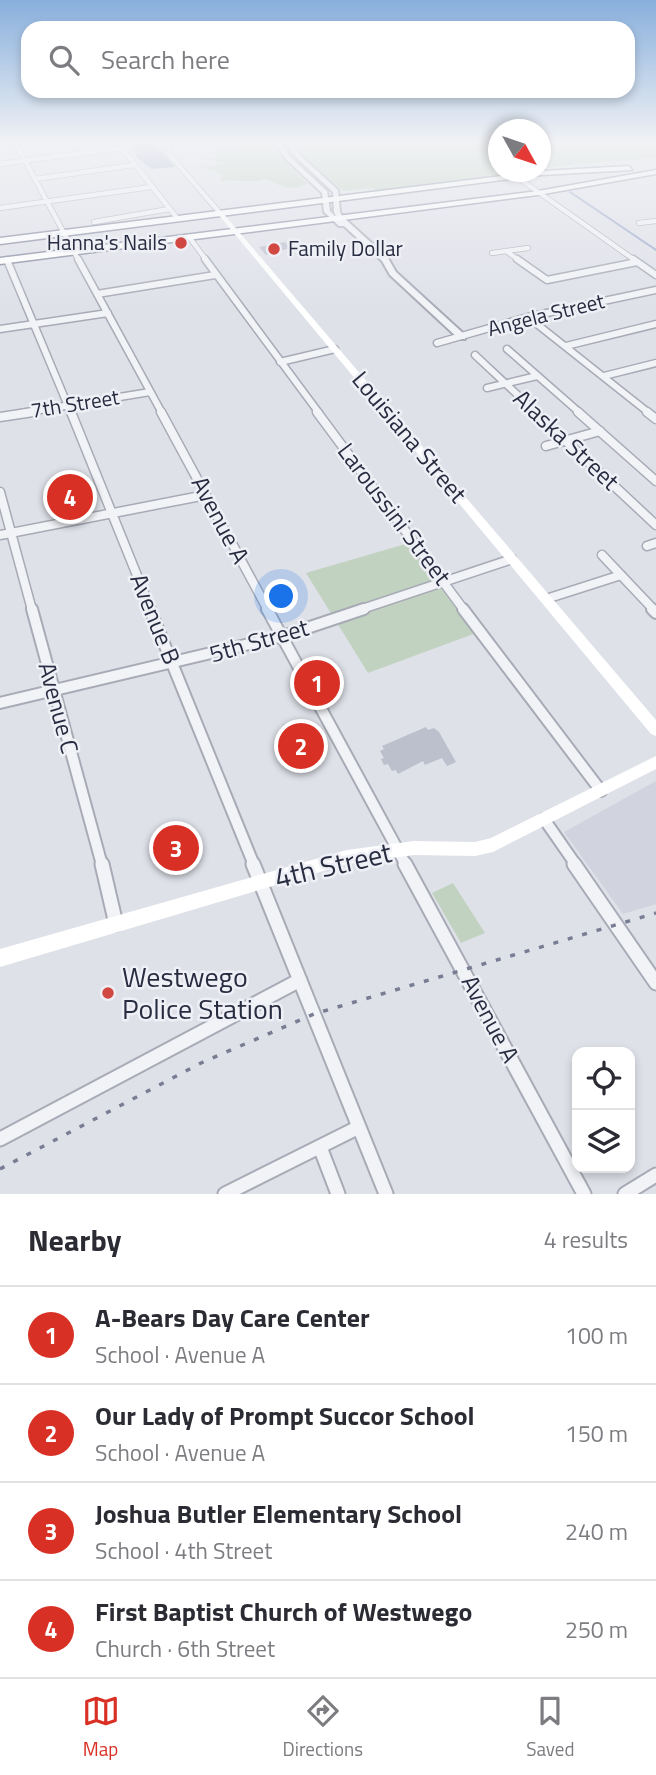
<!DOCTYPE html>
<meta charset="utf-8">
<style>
:root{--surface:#fff;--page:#f2f2f3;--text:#2b2b33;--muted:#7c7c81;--line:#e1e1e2;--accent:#d93025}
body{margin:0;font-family:"Titillium Web",sans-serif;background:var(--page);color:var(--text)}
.controls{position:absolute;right:21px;bottom:21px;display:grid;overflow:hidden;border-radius:14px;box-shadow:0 4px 10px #0003}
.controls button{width:63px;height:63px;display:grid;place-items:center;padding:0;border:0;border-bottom:2px solid var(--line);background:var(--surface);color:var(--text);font:35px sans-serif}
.compass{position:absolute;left:488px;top:119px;width:63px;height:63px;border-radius:50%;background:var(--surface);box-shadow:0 4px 10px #0003;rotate:130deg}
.you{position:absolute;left:282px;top:597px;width:24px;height:24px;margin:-18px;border:5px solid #fff;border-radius:50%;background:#1a73e8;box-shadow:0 0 0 10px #1a73e833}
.badge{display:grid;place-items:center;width:46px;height:46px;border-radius:50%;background:var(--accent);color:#fff;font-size:23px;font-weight:700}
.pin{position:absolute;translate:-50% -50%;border:4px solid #fff;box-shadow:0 2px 7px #0006}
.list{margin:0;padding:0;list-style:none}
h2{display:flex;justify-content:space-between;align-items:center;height:91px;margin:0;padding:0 28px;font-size:30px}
h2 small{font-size:23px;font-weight:400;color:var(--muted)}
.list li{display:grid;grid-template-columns:46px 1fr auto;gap:21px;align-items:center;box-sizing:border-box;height:98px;padding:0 28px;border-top:2px solid var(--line)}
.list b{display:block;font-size:26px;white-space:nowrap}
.list p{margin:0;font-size:23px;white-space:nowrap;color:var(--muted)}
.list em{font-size:23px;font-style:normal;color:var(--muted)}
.icon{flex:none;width:38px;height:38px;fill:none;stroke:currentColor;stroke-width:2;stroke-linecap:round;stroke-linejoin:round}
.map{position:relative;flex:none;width:656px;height:1194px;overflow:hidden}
.search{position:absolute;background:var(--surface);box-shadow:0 4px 10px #0003;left:21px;right:21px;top:21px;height:77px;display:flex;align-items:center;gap:18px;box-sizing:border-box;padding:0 24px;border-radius:21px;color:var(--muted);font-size:26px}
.sheet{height:483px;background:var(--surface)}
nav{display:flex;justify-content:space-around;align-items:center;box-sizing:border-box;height:98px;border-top:2px solid var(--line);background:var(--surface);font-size:19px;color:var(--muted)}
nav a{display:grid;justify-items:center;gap:4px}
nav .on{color:var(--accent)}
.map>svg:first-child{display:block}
.built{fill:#d1d3de}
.green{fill:#c1d3c0}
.water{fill:#99a7ca}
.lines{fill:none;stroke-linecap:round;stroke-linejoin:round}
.stream{stroke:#99a7ca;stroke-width:2}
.building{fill:#bcbfcc}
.minor-far4-casing{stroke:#a8abb6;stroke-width:6}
.minor-far3-casing{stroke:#a8abb6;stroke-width:9}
.minor-far2-casing{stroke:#a8abb6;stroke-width:11}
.minor-far1-casing{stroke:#a8abb6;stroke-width:14}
.minor-casing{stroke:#a8abb6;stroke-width:17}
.tertiary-casing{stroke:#a8abb6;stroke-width:4}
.trunk-casing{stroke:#868ba0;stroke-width:3}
.minor-far4{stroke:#f2f3f7;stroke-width:4.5}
.minor-far3{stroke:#f2f3f7;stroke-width:6}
.minor-far2{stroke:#f2f3f7;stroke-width:8}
.minor-far1{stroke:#f2f3f7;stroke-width:10}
.minor{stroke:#f2f3f7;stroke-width:13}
.tertiary{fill:#f2f3f7;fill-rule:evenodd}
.secondary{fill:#fff;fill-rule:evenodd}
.trunk{fill:#fff;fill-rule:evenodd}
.rail{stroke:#787d93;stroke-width:3.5;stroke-dasharray:5 10;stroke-linecap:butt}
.poi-dot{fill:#d14741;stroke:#eff0f6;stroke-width:2.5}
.labels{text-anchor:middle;stroke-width:5;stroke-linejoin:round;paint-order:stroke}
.far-poi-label{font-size:21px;fill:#282c40;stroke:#eff0f6;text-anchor:end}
.far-street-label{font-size:21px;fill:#282c40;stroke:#eff0f6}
.street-label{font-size:24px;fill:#282c40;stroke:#eff0f6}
.near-street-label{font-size:28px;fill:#282c40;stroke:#eff0f6}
.near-poi-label{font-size:28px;fill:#282c40;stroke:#eff0f6;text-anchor:start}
</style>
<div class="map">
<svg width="656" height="1194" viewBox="0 0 656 1194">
<rect width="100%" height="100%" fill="#dfe1e9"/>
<path class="built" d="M656,781V904L623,914L564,832Z"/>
<path class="green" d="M232,142H498V172L529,173L378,192L373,188L344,191L313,165L290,167L308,184C290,191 282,187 266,179C250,184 237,179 220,181L222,174L193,164L211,166L226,163L199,158L220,156L217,154L191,153L238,150Z
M541,142H656V158L546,167H541Z
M409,543L476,633L368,673L306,573Z
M453,883L485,933L461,943L432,893Z"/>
<path class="water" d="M136,142H161L157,146L175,167L152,169L137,158L131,145Z"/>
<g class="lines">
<path class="stream" d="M570,192L656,250"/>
</g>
<path class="building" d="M285,242L290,248L266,255L259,247Z
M426,727L428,730L434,728L439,732L456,762L447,766L442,758L425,765L423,761L398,774L396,770L392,771L388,764L384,765L381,759L384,758L380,751L384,749L382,746Z"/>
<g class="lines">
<g class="minor-far4-casing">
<path id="minor-far4" d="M15,142L79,261
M117,142L177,218
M167,142L169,154L220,213
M0,164L122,148
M517,177L636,261
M35,179L134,165
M0,208L151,187
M94,222L169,209
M639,223L656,221
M189,237L207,261
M506,251L520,261
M492,253L528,248"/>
</g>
<g class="minor-far3-casing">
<path id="minor-far3" d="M78,259L162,413
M205,259L319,413
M517,259L547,280L637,262
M633,259L656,275
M7,260L71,413
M97,294L215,275
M528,317L649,413
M0,329L108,313
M437,343L528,317L656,290
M566,346L656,324
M507,349L580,413
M475,355L537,413
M280,362L335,349
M604,376L656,363
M487,388L537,376
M22,413L150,392"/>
</g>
<g class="minor-far2-casing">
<path id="minor-far2" d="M71,412L151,610
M161,412L268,610
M317,412L464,610
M535,412L656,525
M578,412L656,481
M647,412L656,419
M0,417L33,412
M546,446L600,431
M0,492L32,610
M0,535L206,495
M647,546L656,543
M602,555L654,610
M546,599L621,575
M359,610L512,559"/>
</g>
<g class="minor-far1-casing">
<path id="minor-far1" d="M32,609L102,865
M150,609L254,865
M267,609L406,865
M463,609L601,791
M652,609L656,613
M0,703L283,636L364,609
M544,819L576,865"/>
</g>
<g class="minor-casing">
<path id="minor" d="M102,864L116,924
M253,864L386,1194
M405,864L584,1194
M574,864L656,983
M0,1139L300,980
M320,1147L338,1194
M225,1194L359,1127
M625,1194L656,1175"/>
</g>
<g class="tertiary-casing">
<path id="tertiary" d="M274,142H280L290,157L327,191L330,211L336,217L334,212L333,192L297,158L285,142H291L301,156L338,190L340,212L343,217L388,258L396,272L465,335V339H459L390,275L382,261L344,226H339L324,212L322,193L286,159Z"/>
</g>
<g class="trunk-casing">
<path id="trunk" d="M629,166L632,170L542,175L0,244V238L542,171Z
M656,170V174L538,195L0,264V258L538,191Z"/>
</g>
<use href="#minor-far4" class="minor-far4"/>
<use href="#minor-far3" class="minor-far3"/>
<use href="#minor-far2" class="minor-far2"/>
<use href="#minor-far1" class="minor-far1"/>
<use href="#minor" class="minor"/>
<use href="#tertiary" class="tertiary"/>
<path class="secondary" d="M218,212H222L656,720V736L651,734L218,214Z
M656,756V769L493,852L475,856L414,855L347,864L0,967V949L347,850L414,841L475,842L491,838Z"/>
<use href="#trunk" class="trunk"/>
<path class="rail" d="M0,1169L201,1063L314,1014L656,913"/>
</g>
<linearGradient id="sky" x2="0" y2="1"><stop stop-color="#88afdc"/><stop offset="0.46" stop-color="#f1f2f5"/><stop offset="1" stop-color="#f1f2f5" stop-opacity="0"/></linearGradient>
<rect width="656" height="309" fill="url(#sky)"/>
<g class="poi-dot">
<circle cx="181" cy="243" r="7"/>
<circle cx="274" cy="249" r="7"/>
<circle cx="108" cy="993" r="7"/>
</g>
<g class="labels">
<g class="far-poi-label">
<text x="167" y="250">Hanna's Nails</text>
<text x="288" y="256" text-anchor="start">Family Dollar</text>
</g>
<g class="far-street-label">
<text transform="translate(546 315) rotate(-14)" y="7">Angela Street</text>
<text transform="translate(75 404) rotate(-9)" y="7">7th Street</text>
</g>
<g class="street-label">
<text transform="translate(409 437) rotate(50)" y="8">Louisiana Street</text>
<text transform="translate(566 440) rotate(43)" y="8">Alaska Street</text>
<text transform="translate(394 514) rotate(53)" y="8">Laroussini Street</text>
<text transform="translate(220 520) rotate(62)" y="8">Avenue A</text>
<text transform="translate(155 619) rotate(68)" y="8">Avenue B</text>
<text transform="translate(259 641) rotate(-16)" y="8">5th Street</text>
<text transform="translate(58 708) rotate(75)" y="8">Avenue C</text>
<text transform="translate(490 1019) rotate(62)" y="8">Avenue A</text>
</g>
<g class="near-street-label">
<text transform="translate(333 865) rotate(-13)" y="10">4th Street</text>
</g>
<g class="near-poi-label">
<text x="122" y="987">Westwego<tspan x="122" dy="32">Police Station</tspan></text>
</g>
</g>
</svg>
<div class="controls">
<button><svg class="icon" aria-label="locate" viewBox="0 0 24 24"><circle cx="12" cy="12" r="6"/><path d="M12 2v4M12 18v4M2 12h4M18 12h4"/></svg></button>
<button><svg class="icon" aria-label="layers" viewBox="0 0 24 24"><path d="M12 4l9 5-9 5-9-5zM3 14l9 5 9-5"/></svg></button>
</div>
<svg class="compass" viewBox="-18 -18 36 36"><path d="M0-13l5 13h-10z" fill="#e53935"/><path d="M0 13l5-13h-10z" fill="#7c7c81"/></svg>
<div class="you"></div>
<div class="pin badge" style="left:317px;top:683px">1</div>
<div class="pin badge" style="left:301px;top:746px">2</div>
<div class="pin badge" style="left:176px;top:848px">3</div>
<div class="pin badge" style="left:70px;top:497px">4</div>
<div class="search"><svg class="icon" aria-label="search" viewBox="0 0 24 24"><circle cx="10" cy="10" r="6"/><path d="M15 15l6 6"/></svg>Search here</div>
</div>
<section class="sheet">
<h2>Nearby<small>4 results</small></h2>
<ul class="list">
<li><span class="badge">1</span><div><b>A-Bears Day Care Center</b><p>School · Avenue A</p></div><em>100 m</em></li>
<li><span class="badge">2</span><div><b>Our Lady of Prompt Succor School</b><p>School · Avenue A</p></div><em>150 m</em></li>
<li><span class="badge">3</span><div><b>Joshua Butler Elementary School</b><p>School · 4th Street</p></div><em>240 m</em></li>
<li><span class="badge">4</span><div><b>First Baptist Church of Westwego</b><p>Church · 6th Street</p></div><em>250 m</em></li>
</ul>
</section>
<nav>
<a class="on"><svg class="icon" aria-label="map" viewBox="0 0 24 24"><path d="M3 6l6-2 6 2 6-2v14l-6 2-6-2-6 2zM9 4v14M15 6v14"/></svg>Map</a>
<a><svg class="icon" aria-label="directions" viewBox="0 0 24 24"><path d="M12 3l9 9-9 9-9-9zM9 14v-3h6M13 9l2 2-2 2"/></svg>Directions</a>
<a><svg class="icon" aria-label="saved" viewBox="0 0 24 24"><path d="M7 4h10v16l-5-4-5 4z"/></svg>Saved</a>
</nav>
